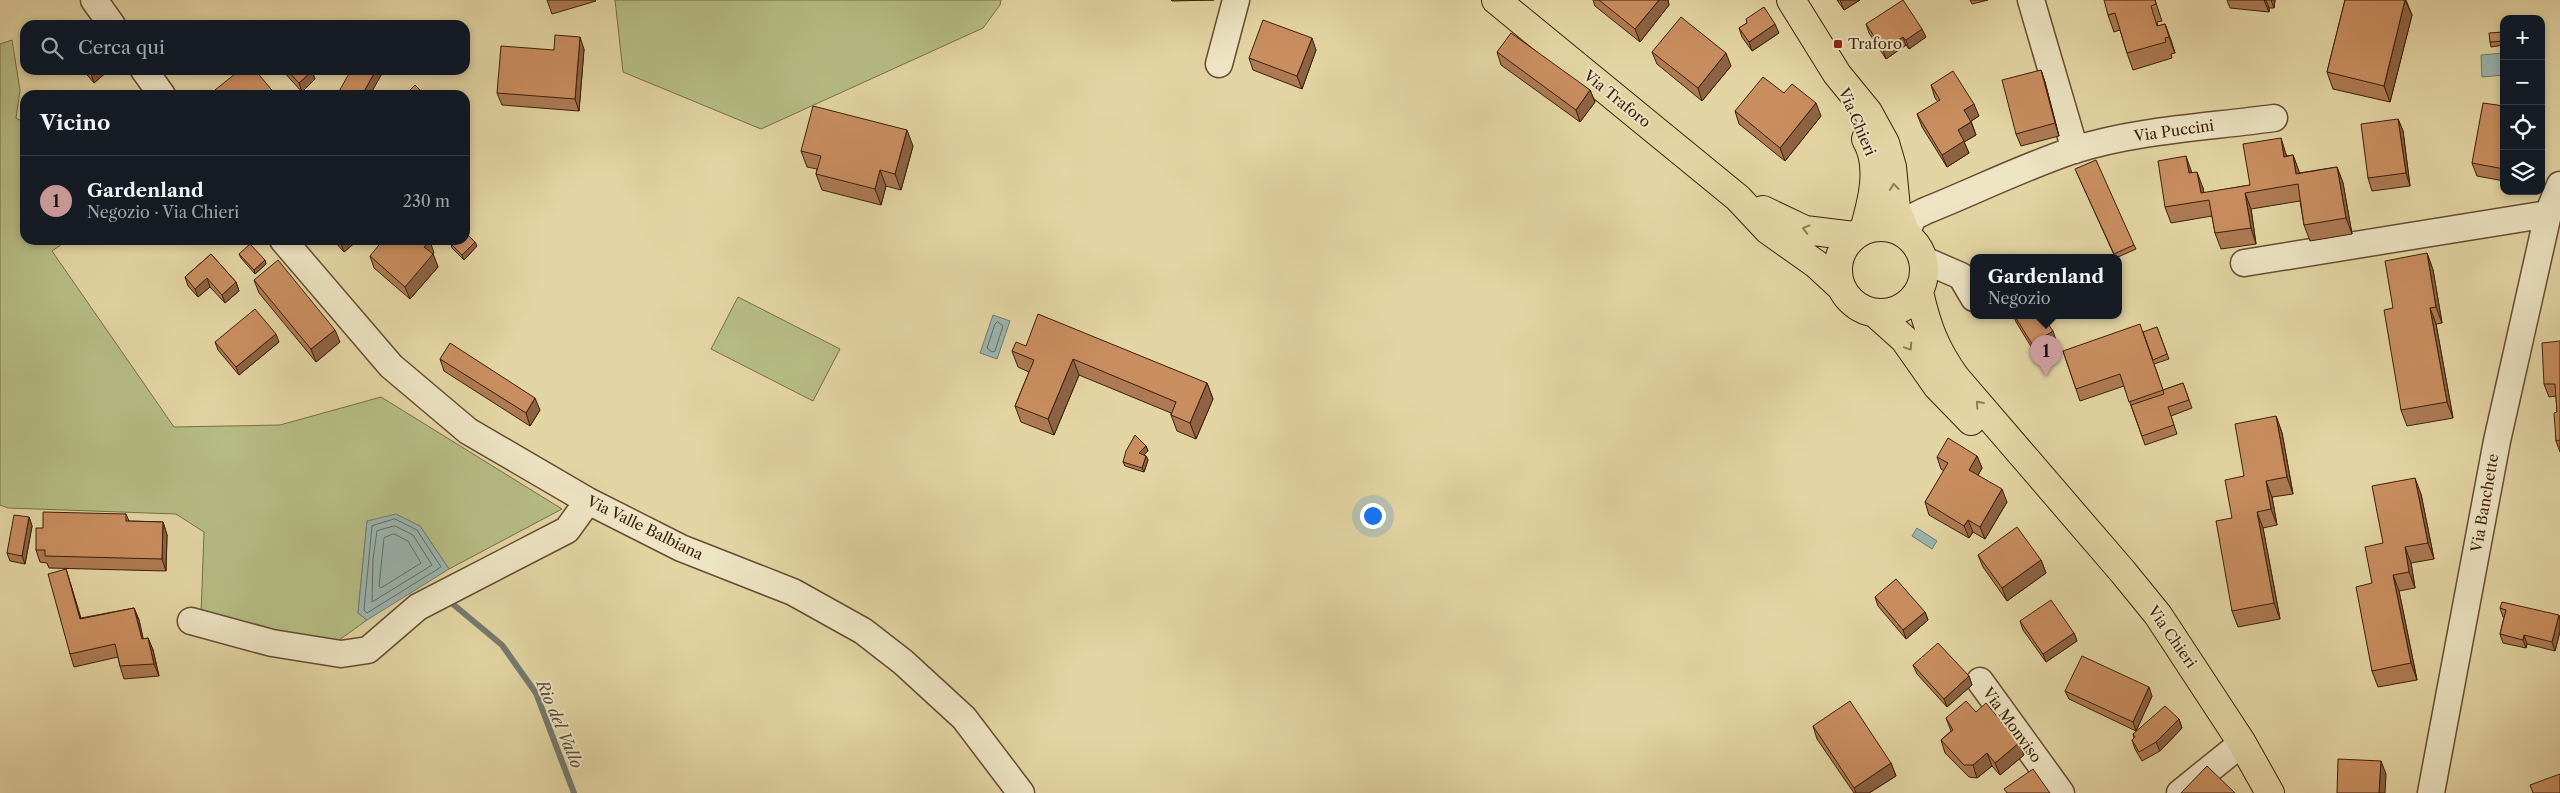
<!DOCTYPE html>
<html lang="it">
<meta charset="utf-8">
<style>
:root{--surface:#171b24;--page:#20242c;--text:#f1f3f6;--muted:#9ea1a6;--line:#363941;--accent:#c59692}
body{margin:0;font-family:"Libre Caslon Text",serif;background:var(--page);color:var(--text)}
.controls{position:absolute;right:15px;top:15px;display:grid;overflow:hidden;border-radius:10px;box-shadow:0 2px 8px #0003}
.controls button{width:45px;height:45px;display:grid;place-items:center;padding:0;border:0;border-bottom:1px solid var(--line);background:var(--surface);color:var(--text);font:25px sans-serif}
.you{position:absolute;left:1372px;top:515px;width:18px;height:18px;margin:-12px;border:4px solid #fff;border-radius:50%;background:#1a73e8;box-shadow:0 0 0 8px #1a73e833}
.badge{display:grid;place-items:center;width:32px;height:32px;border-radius:50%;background:var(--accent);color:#111;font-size:16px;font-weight:700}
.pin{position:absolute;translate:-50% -41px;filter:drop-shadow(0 1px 2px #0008)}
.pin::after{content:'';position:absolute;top:26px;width:18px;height:15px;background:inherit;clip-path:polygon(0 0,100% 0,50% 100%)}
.popup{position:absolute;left:1970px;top:254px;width:152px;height:65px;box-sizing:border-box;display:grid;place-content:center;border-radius:10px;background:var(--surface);filter:drop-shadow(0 1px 4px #0005);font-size:16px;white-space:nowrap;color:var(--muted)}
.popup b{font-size:19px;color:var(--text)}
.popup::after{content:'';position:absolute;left:50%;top:100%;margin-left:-10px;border:10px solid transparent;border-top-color:var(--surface)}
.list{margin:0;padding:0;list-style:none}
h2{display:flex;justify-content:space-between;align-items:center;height:65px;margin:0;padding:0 20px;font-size:21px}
h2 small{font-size:16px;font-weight:400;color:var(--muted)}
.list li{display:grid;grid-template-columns:32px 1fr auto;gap:15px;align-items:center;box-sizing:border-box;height:90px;padding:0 20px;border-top:1px solid var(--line)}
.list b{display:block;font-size:19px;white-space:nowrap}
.list p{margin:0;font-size:16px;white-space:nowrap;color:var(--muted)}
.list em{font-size:16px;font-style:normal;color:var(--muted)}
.icon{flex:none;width:28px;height:28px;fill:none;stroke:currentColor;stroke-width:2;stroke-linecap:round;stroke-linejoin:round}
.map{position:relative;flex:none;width:2560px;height:793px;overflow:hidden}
.search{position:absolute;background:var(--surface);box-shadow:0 2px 8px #0003;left:20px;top:20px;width:450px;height:55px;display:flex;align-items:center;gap:12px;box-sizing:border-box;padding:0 18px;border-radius:15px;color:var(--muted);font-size:19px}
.panel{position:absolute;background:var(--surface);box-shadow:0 2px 8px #0003;left:20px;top:90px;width:450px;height:155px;border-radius:15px}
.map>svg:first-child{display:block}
.green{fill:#b6bd84;stroke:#796e47}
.water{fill:#9ab6b2;stroke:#747a6f}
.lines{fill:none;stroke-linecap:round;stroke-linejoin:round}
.shore{stroke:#6b6a5e;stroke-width:1}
.stream{stroke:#747a6f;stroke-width:6}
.minor-casing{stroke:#664c30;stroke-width:29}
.major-casing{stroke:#3c1f0a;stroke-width:30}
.minor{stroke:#ede4c3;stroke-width:26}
.major{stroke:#e3d5a3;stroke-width:28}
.wall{fill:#ad7a53;stroke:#3c1f0a}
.shaded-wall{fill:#8d6343;stroke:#3c1f0a}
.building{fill:#c98e60;stroke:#3c1f0a}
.oneway{stroke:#907a56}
.poi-dot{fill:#8f2418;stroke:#ede4c3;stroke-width:2}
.labels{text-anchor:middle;stroke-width:4;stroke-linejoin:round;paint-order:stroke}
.poi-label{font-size:15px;fill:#3c1f0a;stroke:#ede4c3;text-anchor:start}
.street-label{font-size:15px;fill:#3c1f0a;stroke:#ede4c3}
.water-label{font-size:16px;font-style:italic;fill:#584c3c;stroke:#ede4c3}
</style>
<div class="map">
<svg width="2560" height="793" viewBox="0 0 2560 793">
<rect width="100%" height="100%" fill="#e3d5a3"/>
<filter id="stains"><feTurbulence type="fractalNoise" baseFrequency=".004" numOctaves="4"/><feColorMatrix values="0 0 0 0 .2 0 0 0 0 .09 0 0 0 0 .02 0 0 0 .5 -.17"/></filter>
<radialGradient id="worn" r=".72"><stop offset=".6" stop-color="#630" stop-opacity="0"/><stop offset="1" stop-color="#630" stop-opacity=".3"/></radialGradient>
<path class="green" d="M615,0H1001L1000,5L983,28L761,129L623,72Z
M12,40L20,90L16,118L25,123V240H68L52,251L174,427L280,425L381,397L562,509L449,569L420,526L367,521L358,613L367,620L335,643L201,615L204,532L176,514L8,508L0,505V44Z
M738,297L840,349L813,401L711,349Z"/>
<path class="water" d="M2504,53V75L2482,77L2481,55Z
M993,315L1010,321L997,359L980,353Z
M396,514L420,526L449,569L367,620L358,613L367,521Z
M1917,528L1937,541L1932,549L1912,536Z"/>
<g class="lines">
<path class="shore" d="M998,322L1003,326L995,351L992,352L987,348L995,324Z
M395,519L417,530L441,567L367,613L364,610L372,526Z
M395,526L413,535L432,565L372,602L373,559L377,531Z
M394,534L408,541L421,563L381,588L379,586L384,538Z"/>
<path class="stream" d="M454,605L502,645L536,693L574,793"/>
<g class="minor-casing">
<path id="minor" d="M94,0L112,25
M2031,0L2075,150
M1219,64L1236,0
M144,70L162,95
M1906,234L1913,217L1925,211C1975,191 2023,167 2074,150C2136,130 2209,127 2274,118
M283,240L391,366L468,431L588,501L681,548L793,592L863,631L903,662L964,718L1021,793
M1924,260L1961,276L1974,298
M2244,263L2548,214
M191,621L272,643L341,654L368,650L418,607L567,530L588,501
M1980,681L2061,793
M2180,793L2242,743
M2431,793L2497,441L2548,214L2560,185"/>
</g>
<g class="major-casing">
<path id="major" d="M1496,0L1738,198L1768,230L1816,264L1842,288
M1791,0L1837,74L1868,112L1885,143L1892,167L1896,208L1906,234
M1763,210L1805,230L1854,236
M1838 270a43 43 0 1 1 86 0a43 43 0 1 1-86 0Z
M1864,230C1872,202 1882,166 1866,139
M1919,292C1927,327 1935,349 1956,378L2123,572L2158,615L2242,743L2270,793
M1875,313L1904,339L1937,386L1971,421"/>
</g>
<use href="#minor" class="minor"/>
<use href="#major" class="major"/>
</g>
<path class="wall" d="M547,0H595L596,1L552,14Z
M1171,0H1214L1172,1Z
M1593,0H1668L1669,5L1640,42L1595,6Z
M1837,0H1860L1844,10Z
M1970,0H1988L1972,4Z
M2155,0L2162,21L2157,22L2158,26L2165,24L2175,53L2171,54L2172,58L2133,70L2127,53L2120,30L2114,32L2108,15Z
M2227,0H2275L2274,8H2269V12L2230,8Z
M2345,0H2406L2412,15L2390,102L2333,89L2327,72Z
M1747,23L1779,33L1752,51L1742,37L1739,28Z
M1866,24L1926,37L1909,49L1906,45L1886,59L1869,33Z
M2504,32V45L2491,47L2490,42Z
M584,49L579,111L502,105L497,93L554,50Z
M1316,50L1302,89L1253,70L1249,58Z
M1497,52L1590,90L1595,102L1580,122L1501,65Z
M1652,52L1731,66L1702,101L1657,64Z
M83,70H109L94,83Z
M282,70H311L315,79L302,92Z
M2041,70L2045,82L2059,136L2021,146L2016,134Z
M1931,85L1979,116L1971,121L1976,135L1964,142L1969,153L1947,167L1922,127L1917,114L1938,102L1935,98Z
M1784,93L1821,116L1785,161L1739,124L1735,111Z
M2504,106V181L2477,176L2472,163Z
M2398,119L2403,131L2410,186L2372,191L2368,178Z
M913,146L901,190L886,186L881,205L822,190L816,174L817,169L807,167L801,151Z
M2286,154L2287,156L2293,155L2299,173L2337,167L2343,183L2352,234L2310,241L2304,225L2300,201L2251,209L2256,244L2221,249L2215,233L2212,216L2171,223L2165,207L2192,173L2203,188L2204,193L2250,185Z
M2077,173L2134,245L2136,249L2118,257H2115Z
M333,240H358L344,252Z
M451,244L477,246L464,260L452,248Z
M434,253L433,254L438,267L410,299L374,268L370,256Z
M2427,253L2433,270L2442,323L2436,324L2453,418L2407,426L2401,410L2393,308Z
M211,254L236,282L239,291L225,303L210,287L198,297L188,286L185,277Z
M239,254L265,260L266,264L255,274L241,258Z
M254,280L340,342L316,362L259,293Z
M2013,315L2056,340L2035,353L2016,322Z
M2157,327L2169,359L2154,364L2163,390L2183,383L2192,408L2171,416L2177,434L2145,445L2124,386L2080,401L2063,351L2143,333Z
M2560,341V452L2556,441L2557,412L2556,396L2549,397L2544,384Z
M215,342H279L239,375L218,350Z
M1026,346L1207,383L1213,399L1196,439L1177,431L1171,415V413L1079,375L1054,435L1021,422L1015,406L1029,372L1018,367L1012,351Z
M440,359L540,410L530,426L444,371Z
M2276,416L2282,433L2293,494L2272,497L2277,525L2263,528L2280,619L2238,627L2232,611V518L2244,476Z
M1146,446L1148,451L1144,455L1146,456L1148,460L1144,472L1125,466L1123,462Z
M1977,456L1982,468L1978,475L2007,502L1985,539L1973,532L1969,538L1929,515L1925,502L1944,471L1941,469L1937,457Z
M2421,494L2434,559L2411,563L2415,588L2399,591L2417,680L2378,687L2372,671V583L2383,543Z
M126,514L129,521L163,522L167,535L166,571L49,568L47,563L40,562L36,550L43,528Z
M29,517L32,526L25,564L10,561L7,553Z
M1978,555L2041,560L2046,573L2007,601L1983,567Z
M70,582L81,618L134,608L139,620L143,639L148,638L153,650L159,676L124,679L120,666L118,657L74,667L70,654Z
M1875,597L1925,612L1928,620L1906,639L1878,606Z
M2500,608L2560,619V631L2555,651L2527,644L2526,648L2503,643L2500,634L2504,617H2503Z
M2020,621L2074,633L2077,641L2046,662L2023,630Z
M1913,665L1969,676L1972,685L1947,707L1917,674Z
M2065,691L2152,696L2136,731L2069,699Z
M1976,712L2019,743L2024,755L2000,775L1992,766L1977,778L1969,777L1945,753L1941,740L1951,731L1946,718Z
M2179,719L2182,728L2160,751L2142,761L2135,749L2132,740L2134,738L2133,734Z
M1813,726L1891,763L1896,776L1869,793H1854L1817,739Z"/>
<path class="shaded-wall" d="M1659,0H1668L1669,5L1640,42L1635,29Z
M1840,0H1860L1844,10Z
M2264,0H2266L2269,8V12Z
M2271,0H2275L2274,8Z
M2405,0L2412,15L2390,102L2384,86Z
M1775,24L1779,33L1752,51L1749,42Z
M2165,24L2171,40L2175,53L2169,37Z
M1922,29L1926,37L1909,49L1906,40Z
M580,37L584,49L579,111L575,99Z
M1903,37L1906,45L1886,59L1883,50Z
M1312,38L1316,50L1302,89L1297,76Z
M1726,53L1731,66L1702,101L1698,88Z
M96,70H109L94,83L91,74Z
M376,70H384L370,95H362Z
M2041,70L2045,82L2059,136L2055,123Z
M312,71L315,79L302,92L299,83Z
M1590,90L1595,102L1580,122L1576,110Z
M1816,103L1821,116L1785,161L1780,148Z
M1974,104L1979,116L1968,123L1964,110Z
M2398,119L2403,131L2410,186L2406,173Z
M1971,122L1976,135L1964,142L1969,153L1947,167L1942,155L1958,130Z
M907,130L913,146L901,190L895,174Z
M2281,138L2286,154L2290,173L2284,157Z
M2293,155L2299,171L2302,190L2296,174Z
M2186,156L2192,173H2189Z
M2337,167L2343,183L2352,234L2346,218Z
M880,170L886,186L881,205L875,189Z
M2197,172L2203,188L2205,200L2201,193Z
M2245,193L2251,209L2256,244L2251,228Z
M345,240H358L344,252L341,244Z
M430,241L434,253L433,254L438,267L410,299L405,287L424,247Z
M475,242L477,246L464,260L462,255Z
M2427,253L2433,270L2442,323L2436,307Z
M265,260L266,264L255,274L254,270Z
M207,278L210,287L198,297L195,289Z
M236,282L239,291L225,303L222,295Z
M2430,308L2436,324L2453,418L2447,402Z
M335,330L340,342L316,362L311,349Z
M2053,331L2056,340L2035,353L2032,344Z
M276,334L279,342L239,375L236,367Z
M1073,359L1079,375L1054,435L1048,419Z
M1207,383L1213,399L1196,439L1190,423Z
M535,398L540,410L530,426L526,413Z
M2276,416L2282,433L2293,494L2287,477Z
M1146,446L1148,451L1141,458L1139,453Z
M1146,456L1148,460L1144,472L1142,468Z
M1977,456L1982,468L1974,482L1969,470Z
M2415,478L2421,494L2434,559L2428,543Z
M2266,481L2272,497L2277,525L2271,509Z
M2002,489L2007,502L1985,539L1980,527Z
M2257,512L2263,528L2280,619L2274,603Z
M29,517L32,526L25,564L22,556Z
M1968,520L1973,532L1969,538L1964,526Z
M163,522L167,535L166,571L162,559Z
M2405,547L2411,563L2415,588L2409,572Z
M2041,560L2046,573L2007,601L2002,588Z
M66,569L70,582L84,631L80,619Z
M2393,575L2399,591L2417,680L2411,663Z
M134,608L139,620L146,651L142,639Z
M1925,612L1928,620L1906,639L1903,630Z
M2559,615L2560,619V631L2555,651L2552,642Z
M2074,633L2077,641L2046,662L2043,654Z
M2524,635L2527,644L2526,648L2523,640Z
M148,638L153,650L159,676L154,664Z
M1969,676L1972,685L1947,707L1944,699Z
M2149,687L2152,696L2136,731L2133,722Z
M2179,719L2182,728L2160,751L2156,742Z
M2019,743L2024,755L2000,775L1995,763Z
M1987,753L1992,766L1977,778L1973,765Z
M2381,761L2386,774L2385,793H2379Z
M1891,763L1896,776L1869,793H1856L1854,788Z"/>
<path class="building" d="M1599,0H1659L1635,29Z
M1903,0L1922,29L1906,40L1903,37L1883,50L1866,24Z
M2104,0H2155L2156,4L2151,6L2157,26L2165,24L2169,37L2165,38L2166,42L2127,53L2115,13L2108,15Z
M2345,0H2405L2384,86L2327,72Z
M1764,7L1775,24L1749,42L1739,28L1747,23L1746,19Z
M1681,17L1726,53L1698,88L1652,52Z
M1263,20L1312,38L1297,76L1249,58Z
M80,22L82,25H76Z
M2504,32V41L2490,42L2489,33Z
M1511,33L1590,90L1576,110L1497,52Z
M555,35L580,37L575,99L497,93L501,46L554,50Z
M88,70H96L91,74Z
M240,70H255L276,95H219L215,90Z
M287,70H311L312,71L299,83Z
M351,70H376L362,95H337Z
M2041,70L2055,123L2016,134L2002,80Z
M1953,71L1974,104L1964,110L1971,122L1958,130L1964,141L1942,155L1917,114L1940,100L1931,85Z
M1763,77L1784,93L1792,84L1816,103L1780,148L1735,111Z
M415,85L425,95H405Z
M2483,103L2504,106V169L2472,163Z
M813,106L907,130L895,174L880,170L875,189L816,174L821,156L801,151Z
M2398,119L2406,173L2368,178L2361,124Z
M2281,138L2284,157L2293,155L2296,174L2337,167L2346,218L2304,225L2298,184L2245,193L2251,228L2215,233L2209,200L2165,207L2158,161L2186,156L2189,173L2197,172L2201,193L2250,185L2243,144Z
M2096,160L2134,245L2114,254L2075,169Z
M465,232L475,242L462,255L451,244L454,240H465Z
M338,240H345L341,244Z
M383,240H429L430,241L424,247L433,254L405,287L370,256Z
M250,244L265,260L254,270L239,254Z
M2427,253L2436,307L2430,308L2447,402L2401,410L2384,310L2393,308L2385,261Z
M211,254L236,282L222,295L207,278L195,289L185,277Z
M278,260L335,330L311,349L254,280Z
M255,309L276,334L236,367L215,342Z
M1038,314L1207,383L1190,423L1171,415L1176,402L1073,359L1048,419L1015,406L1034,360L1012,351L1016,342L1026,346Z
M2014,315H2042L2053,331L2032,344Z
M2140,324L2163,390L2129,402L2120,374L2076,389L2063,351Z
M2157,327L2167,354L2153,360L2143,332Z
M2560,341V440L2556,441L2554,413L2557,412L2555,384H2544L2542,343Z
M450,343L535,398L526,413L440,359Z
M2183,383L2189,400L2168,407L2174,425L2142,436L2131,405L2164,394L2163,390Z
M2276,416L2287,477L2266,481L2271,509L2257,512L2274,603L2232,611L2216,521L2232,518L2225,480L2244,476L2235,424Z
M1135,435L1146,446L1139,453L1146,456L1142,468L1123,462L1126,451Z
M1948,438L1977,456L1969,470L2002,489L1980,527L1968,520L1964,526L1925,502L1948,463L1937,457Z
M2415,478L2428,543L2405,547L2409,572L2393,575L2411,663L2372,671L2356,587L2372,583L2365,547L2383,543L2372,486Z
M43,512L126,514V521L163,522L162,559L45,556V550H36V528H43Z
M14,515L29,517L22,556L7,553Z
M2017,527L2041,560L2002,588L1978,555Z
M66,569L80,619L134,608L142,639L148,638L154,664L120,666L115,644L70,654L48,574Z
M1896,579L1925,612L1903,630L1875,597Z
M2051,600L2074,633L2043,654L2020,621Z
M2502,602L2559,615L2552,642L2524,635L2523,640L2500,634L2506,610L2500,608Z
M1938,643L1969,676L1944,699L1913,665Z
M2082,656L2149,687L2133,722L2065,691Z
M1850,701L1891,763L1854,788L1813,726Z
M1966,701L1976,712L1986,703L2019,743L1995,763L1987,753L1973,765H1964L1941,740L1953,730L1946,718Z
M2165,706L2179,719L2156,742L2139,752L2132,740L2135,737L2133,734Z
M2338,759L2381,761L2379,793H2337Z
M2207,766L2235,793H2181Z
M2033,769L2050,793H2007L2004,789Z
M2560,774V793H2533L2530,785Z"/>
<defs><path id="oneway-chevron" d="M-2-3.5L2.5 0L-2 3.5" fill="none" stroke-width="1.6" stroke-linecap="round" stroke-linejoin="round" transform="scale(1.25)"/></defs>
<g class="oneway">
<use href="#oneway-chevron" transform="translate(1894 187) rotate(-96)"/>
<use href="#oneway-chevron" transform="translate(1806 229) rotate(-165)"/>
<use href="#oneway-chevron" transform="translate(1909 347) rotate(56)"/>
<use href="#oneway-chevron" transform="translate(1979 404) rotate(-132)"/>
</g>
<rect class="poi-dot" x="1833" y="39" width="10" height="10" rx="2.5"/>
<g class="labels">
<g class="poi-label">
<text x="1848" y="49">Traforo</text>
</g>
<g class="street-label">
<text transform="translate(1617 99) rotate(39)" y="5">Via Traforo</text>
<text transform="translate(1857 122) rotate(67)" y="5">Via Chieri</text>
<text transform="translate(2174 131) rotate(-8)" y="5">Via Puccini</text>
<text transform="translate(2485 503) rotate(-80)" y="5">Via Banchette</text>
<text transform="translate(645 528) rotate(26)" y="5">Via Valle Balbiana</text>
<text transform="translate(2172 637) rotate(55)" y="5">Via Chieri</text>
<text transform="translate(2012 725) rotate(54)" y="5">Via Monviso</text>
</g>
<g class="water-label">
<text transform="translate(560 724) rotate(67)" y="6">Rio del Vallo</text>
</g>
</g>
<rect width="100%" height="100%" filter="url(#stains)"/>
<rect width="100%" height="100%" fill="url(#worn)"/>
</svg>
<div class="controls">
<button>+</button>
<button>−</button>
<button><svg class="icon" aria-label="locate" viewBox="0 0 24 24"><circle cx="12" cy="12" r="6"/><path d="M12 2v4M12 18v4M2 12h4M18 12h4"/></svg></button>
<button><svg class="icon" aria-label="layers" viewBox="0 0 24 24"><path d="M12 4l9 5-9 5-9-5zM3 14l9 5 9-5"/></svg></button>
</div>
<div class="you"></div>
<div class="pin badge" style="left:2046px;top:376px">1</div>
<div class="popup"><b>Gardenland</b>Negozio</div>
<div class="search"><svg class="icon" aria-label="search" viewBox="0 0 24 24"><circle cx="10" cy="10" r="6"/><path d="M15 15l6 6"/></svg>Cerca qui</div>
<section class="panel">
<h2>Vicino<small></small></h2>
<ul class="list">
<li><span class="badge">1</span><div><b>Gardenland</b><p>Negozio · Via Chieri</p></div><em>230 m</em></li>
</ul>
</section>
</div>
